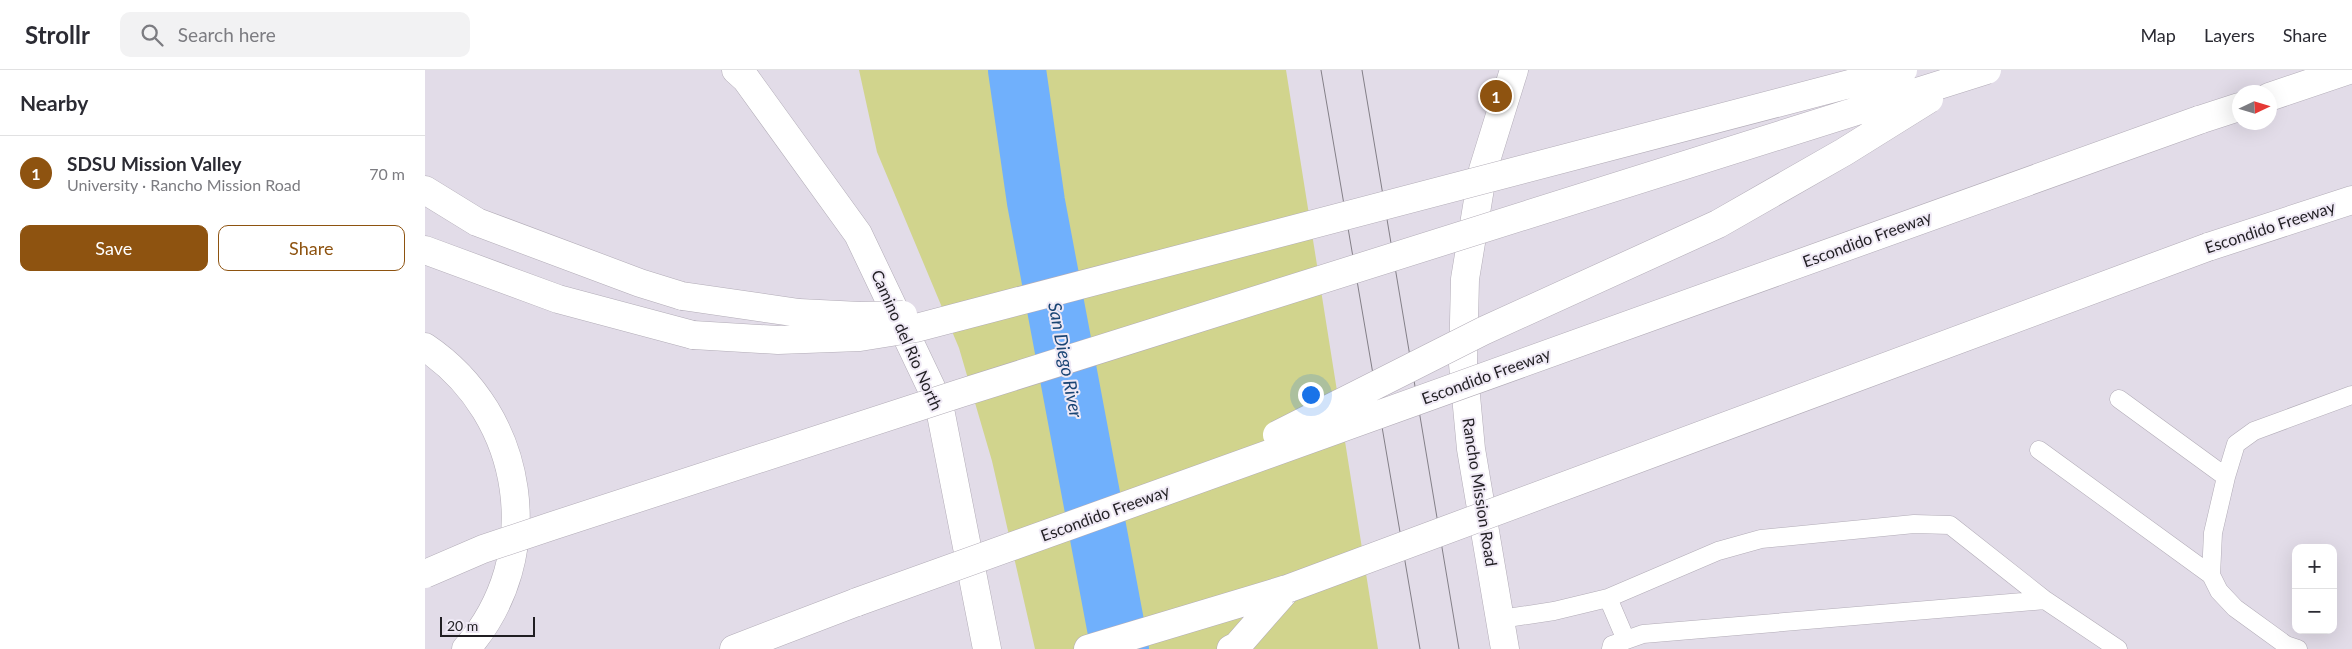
<!DOCTYPE html>
<meta charset="utf-8">
<style>
:root{--surface:#fff;--page:#f2f2f3;--text:#2b2b33;--muted:#7c7c81;--line:#e1e1e2;--accent:#8e5310}
body{margin:0;font-family:Lato,sans-serif;background:var(--page);color:var(--text)}
.controls{position:absolute;right:15px;bottom:15px;display:grid;overflow:hidden;border-radius:10px;box-shadow:0 5px 20px #0002}
.controls button{width:45px;height:45px;display:grid;place-items:center;padding:0;border:0;border-bottom:1px solid var(--line);background:var(--surface);color:var(--text);font:25px sans-serif}
.compass{position:absolute;left:1807px;top:15px;width:45px;height:45px;border-radius:50%;background:var(--surface);box-shadow:0 5px 20px #0002;rotate:86deg}
.scale{position:absolute;left:15px;bottom:12px;width:95px;box-sizing:border-box;padding-left:5px;border:2px solid #201e22;border-top:0;font-size:14px;line-height:18px;white-space:nowrap;color:#201e22;-webkit-text-stroke:4px #efe9f5;paint-order:stroke}
.you{position:absolute;left:885px;top:324px;width:18px;height:18px;margin:-12px;border:4px solid #fff;border-radius:50%;background:#1a73e8;box-shadow:0 0 0 8px #1a73e833}
.badge{display:grid;place-items:center;width:32px;height:32px;border-radius:50%;background:var(--accent);color:#fff;font-size:16px;font-weight:700}
.pin{position:absolute;translate:-50% -50%;border:2px solid #fff;box-shadow:0 1px 5px #0006}
.list{margin:0;padding:0;list-style:none}
h2{display:flex;justify-content:space-between;align-items:center;height:65px;margin:0;padding:0 20px;font-size:21px}
h2 small{font-size:16px;font-weight:400;color:var(--muted)}
.list li{display:grid;grid-template-columns:32px 1fr auto;gap:15px;align-items:center;box-sizing:border-box;height:75px;padding:0 20px;border-top:1px solid var(--line)}
.list b{display:block;font-size:19px;white-space:nowrap}
.list p{margin:0;font-size:16px;white-space:nowrap;color:var(--muted)}
.list em{font-size:16px;font-style:normal;color:var(--muted)}
.actions{display:flex;gap:10px;padding:15px 20px}
.actions a{flex:1;padding:11px 0;border:1px solid var(--accent);border-radius:10px;text-align:center;font-size:18px;color:var(--accent)}
.actions .main{background:var(--accent);color:#fff}
.icon{flex:none;width:28px;height:28px;fill:none;stroke:currentColor;stroke-width:2;stroke-linecap:round;stroke-linejoin:round}
.map{position:relative;flex:none;width:1927px;height:579px;overflow:hidden}
header{display:flex;align-items:center;gap:30px;box-sizing:border-box;height:70px;padding:0 25px;background:var(--surface);border-bottom:1px solid var(--line)}
header strong{font-size:24px}
nav{display:flex;gap:28px;margin-inline-start:auto;font-size:18px}
.search{width:350px;height:45px;background:var(--page);display:flex;align-items:center;gap:12px;box-sizing:border-box;padding:0 18px;border-radius:10px;color:var(--muted);font-size:19px}
main{display:flex}
aside{flex:1;background:var(--surface)}
.map>svg:first-child{display:block}
.green{fill:#d1d48d}
.lines{fill:none;stroke-linecap:round;stroke-linejoin:round}
.river{stroke:#70b0fc;stroke-width:58}
.lane-casing{stroke:#b2acb7;stroke-width:19}
.secondary-casing{stroke:#b2acb7;stroke-width:29}
.highway-casing{stroke:#b2acb7;stroke-width:29}
.lane{stroke:#fff;stroke-width:18}
.secondary{stroke:#fff;stroke-width:28}
.highway{stroke:#fff;stroke-width:28}
.tram{stroke:#837f87;stroke-width:1}
.highway-bridge-casing{stroke:#b2acb7;stroke-width:29;stroke-linecap:butt}
.highway-bridge{stroke:#fff;stroke-width:28}
.labels{text-anchor:middle;stroke-width:4;stroke-linejoin:round;paint-order:stroke}
.street-label{font-size:16px;fill:#201e22;stroke:#efe9f5}
.water-label{font-size:18px;font-style:italic;fill:#194474;stroke:#efe9f5}
</style>
<header>
<strong>Strollr</strong>
<div class="search"><svg class="icon" aria-label="search" viewBox="0 0 24 24"><circle cx="10" cy="10" r="6"/><path d="M15 15l6 6"/></svg>Search here</div>
<nav><a>Map</a><a>Layers</a><a>Share</a></nav>
</header>
<main>
<aside>
<h2>Nearby<small></small></h2>
<ul class="list">
<li><span class="badge">1</span><div><b>SDSU Mission Valley</b><p>University · Rancho Mission Road</p></div><em>70 m</em></li>
</ul>
<div class="actions"><a class="main">Save</a><a>Share</a></div>
</aside>
<div class="map">
<svg width="1927" height="579" viewBox="0 0 1927 579">
<rect width="100%" height="100%" fill="#e2dce8"/>
<path class="green" d="M434,0H861L953,579H610L567,391L534,278L452,82Z"/>
<g class="lines">
<path class="river" d="M592,0L611,132L695,579"/>
<g class="lane-casing">
<path id="lane" d="M1694,329L1801,407
M1614,380L1786,505
M1183,528L1201,570
M1076,549L1129,541L1183,528L1293,481L1336,469L1489,454L1525,455L1620,530
M1186,579L1187,575L1218,564L1620,530L1693,579
M1873,579L1861,575L1810,538L1794,521L1786,505L1788,463L1801,407L1811,374L1829,361L1927,325"/>
</g>
<g class="secondary-casing">
<path id="secondary" d="M311,0L321,9L433,164L514,334L562,579
M1080,579L1046,379L1038,294L1040,209L1058,100L1089,0"/>
</g>
<g class="highway-casing">
<path id="highway" d="M1844,27L1924,0
M1774,50L1814,37
M0,120L52,152L215,213L257,226
M1783,177L1927,130
M0,180L133,229L268,265
M0,277C101,345 122,487 41,579
M309,579L432,532
M663,579L862,519
M806,579L812,576L862,519"/>
</g>
<use href="#lane" class="lane"/>
<use href="#secondary" class="secondary"/>
<use href="#highway" class="highway"/>
<path class="tram" d="M896,0L995,579
M937,0L1034,579"/>
<g class="highway-bridge-casing">
<path id="highway-bridge" d="M257,226L374,243L435,246L478,245
M268,265L353,270L435,267L491,258L1478,0
M852,365L1058,261L1293,154L1419,82L1504,29
M0,504L58,479L127,456L536,323L1562,0
M862,519L1783,177
M432,532L1774,50"/>
</g>
<use href="#highway-bridge" class="highway-bridge"/>
</g>
<g class="labels">
<g class="street-label">
<text transform="translate(1845 157) rotate(-18)" y="6">Escondido Freeway</text>
<text transform="translate(1442 169) rotate(-20)" y="6">Escondido Freeway</text>
<text transform="translate(482 270) rotate(66)" y="6">Camino del Rio North</text>
<text transform="translate(1061 306) rotate(-20)" y="6">Escondido Freeway</text>
<text transform="translate(1055 422) rotate(81)" y="6">Rancho Mission Road</text>
<text transform="translate(680 443) rotate(-20)" y="6">Escondido Freeway</text>
</g>
<g class="water-label">
<text transform="translate(640 290) rotate(79)" y="6">San Diego River</text>
</g>
</g>
</svg>
<div class="controls">
<button>+</button>
<button>−</button>
</div>
<svg class="compass" viewBox="-18 -18 36 36"><path d="M0-13l5 13h-10z" fill="#e53935"/><path d="M0 13l5-13h-10z" fill="#7c7c81"/></svg>
<div class="scale">20 m</div>
<div class="you"></div>
<div class="pin badge" style="left:1071px;top:26px">1</div>
</div>
</main>
